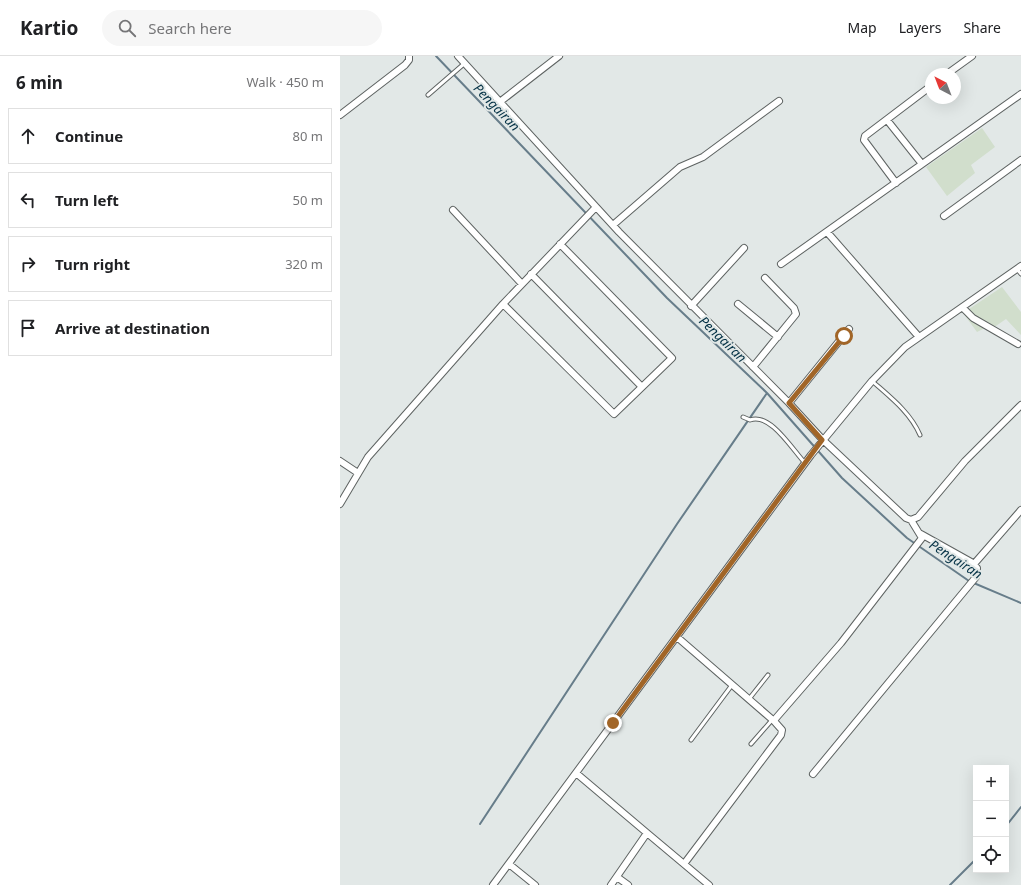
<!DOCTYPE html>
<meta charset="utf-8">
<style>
:root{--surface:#fff;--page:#f6f6f6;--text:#202124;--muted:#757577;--line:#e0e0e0}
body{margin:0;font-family:"Noto Sans",sans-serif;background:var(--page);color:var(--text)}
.controls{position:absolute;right:12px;bottom:12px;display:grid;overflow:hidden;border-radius:0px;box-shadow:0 4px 16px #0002}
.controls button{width:36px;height:36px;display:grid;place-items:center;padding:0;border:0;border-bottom:1px solid var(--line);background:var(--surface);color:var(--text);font:20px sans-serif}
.compass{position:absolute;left:585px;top:12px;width:36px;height:36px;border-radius:50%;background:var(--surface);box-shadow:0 4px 16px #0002;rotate:318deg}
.stop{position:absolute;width:12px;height:12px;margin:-9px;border:3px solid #a16527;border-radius:50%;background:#fff}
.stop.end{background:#a16527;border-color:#fff;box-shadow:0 1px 4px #0008}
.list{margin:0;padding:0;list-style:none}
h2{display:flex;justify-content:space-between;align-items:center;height:52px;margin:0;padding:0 16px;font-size:17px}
h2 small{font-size:13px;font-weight:400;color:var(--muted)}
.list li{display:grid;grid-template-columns:26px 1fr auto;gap:12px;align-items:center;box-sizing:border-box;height:56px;margin:0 8px 8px;padding:0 8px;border:1px solid var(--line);border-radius:0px}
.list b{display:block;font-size:15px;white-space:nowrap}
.list em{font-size:13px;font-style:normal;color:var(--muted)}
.icon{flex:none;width:22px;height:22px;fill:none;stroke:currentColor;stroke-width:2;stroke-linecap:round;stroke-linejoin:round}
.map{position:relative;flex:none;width:681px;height:829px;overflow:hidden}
header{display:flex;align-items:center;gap:24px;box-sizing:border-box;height:56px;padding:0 20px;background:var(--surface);border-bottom:1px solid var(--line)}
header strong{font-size:19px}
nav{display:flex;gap:22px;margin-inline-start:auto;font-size:14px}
.search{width:280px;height:36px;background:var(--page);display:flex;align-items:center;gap:10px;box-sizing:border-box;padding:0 14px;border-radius:22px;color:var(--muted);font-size:15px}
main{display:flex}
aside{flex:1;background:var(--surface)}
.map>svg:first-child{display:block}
.green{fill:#d1decc}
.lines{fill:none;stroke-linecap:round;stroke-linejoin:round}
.stream{stroke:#677d8a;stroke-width:2}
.lane-casing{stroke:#5e6362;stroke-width:5}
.street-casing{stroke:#5e6362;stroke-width:8}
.lane{stroke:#fff;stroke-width:3}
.street{stroke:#fff;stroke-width:6}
.route{stroke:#a16527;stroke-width:5}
.labels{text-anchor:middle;stroke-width:4;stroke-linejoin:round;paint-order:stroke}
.water-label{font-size:13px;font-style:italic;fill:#033044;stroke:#e2e8e7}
</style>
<header>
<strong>Kartio</strong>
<div class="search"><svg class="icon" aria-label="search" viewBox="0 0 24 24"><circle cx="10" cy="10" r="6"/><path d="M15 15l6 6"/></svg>Search here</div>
<nav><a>Map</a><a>Layers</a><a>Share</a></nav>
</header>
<main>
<aside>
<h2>6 min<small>Walk · 450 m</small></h2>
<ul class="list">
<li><svg class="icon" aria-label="ahead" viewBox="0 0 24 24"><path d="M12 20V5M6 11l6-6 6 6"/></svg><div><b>Continue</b></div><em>80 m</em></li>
<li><svg class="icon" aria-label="left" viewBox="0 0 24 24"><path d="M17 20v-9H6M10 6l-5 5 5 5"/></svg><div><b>Turn left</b></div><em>50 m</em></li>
<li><svg class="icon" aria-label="right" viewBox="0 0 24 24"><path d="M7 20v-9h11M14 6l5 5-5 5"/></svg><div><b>Turn right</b></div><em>320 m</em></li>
<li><svg class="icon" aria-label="arrive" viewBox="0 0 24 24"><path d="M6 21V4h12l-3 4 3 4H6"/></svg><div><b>Arrive at destination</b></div></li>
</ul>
</aside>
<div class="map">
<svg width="681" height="829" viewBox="0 0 681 829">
<rect width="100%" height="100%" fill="#e2e8e7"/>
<path class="green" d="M642,72L655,91L631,109L635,117L607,140L586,111Z
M662,231L681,256V279L666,263L650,274L645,272L637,276L623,257Z"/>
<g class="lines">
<path class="stream" d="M96,0L327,242L427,337L502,422L567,482L629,525L681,547
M140,768L337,468L427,337
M666,770L681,751
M610,829L636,803"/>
<g class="lane-casing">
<path id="lane" d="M88,39L125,7
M677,213L681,218
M532,325C550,341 570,356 580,379
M403,361L410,364C430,356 452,393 465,407
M409,643L428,619
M351,684L392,629
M411,688L432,664"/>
</g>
<g class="street-casing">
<path id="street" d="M118,0L279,176L449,347L483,384L566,462L571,464L578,461L625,405L681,349
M607,18L632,0
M161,45L219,0
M0,59L65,9L69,4V0
M547,64L582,108
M556,127L524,84L525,80L591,30
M113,154L182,228
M604,160L681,104
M273,169L340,111L363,101L439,45
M487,176L579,281
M441,208L681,38
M191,218L302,331
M163,248L274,358L332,302L220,188
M398,248L438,281
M351,250L404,192
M623,252L633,262L678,288
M413,311L456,258L454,252L425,222
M449,347L509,273
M0,405L18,417
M0,448L28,401L163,248L256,151
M634,508L681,454
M337,581L434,665
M236,717L307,777L271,829
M473,718L636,521L637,512L633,507L581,478
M307,777L369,829
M169,808L195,829
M344,808L441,679L442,674L434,665L436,662L501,587L582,482L571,464
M277,821L288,829
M153,829L471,399L532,325L565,291L681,210"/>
</g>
<use href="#lane" class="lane"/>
<use href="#street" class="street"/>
</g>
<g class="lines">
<path class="route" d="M273,667L482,384L449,347L504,280"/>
</g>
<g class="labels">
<g class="water-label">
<text transform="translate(157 51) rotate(46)" y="5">Pengairan</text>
<text transform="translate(383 283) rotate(44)" y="5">Pengairan</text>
<text transform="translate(616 503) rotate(33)" y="5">Pengairan</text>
</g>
</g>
</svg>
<div class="controls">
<button>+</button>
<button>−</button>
<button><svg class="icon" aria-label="locate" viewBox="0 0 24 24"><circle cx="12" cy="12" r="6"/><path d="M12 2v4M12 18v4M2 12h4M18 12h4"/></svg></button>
</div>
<svg class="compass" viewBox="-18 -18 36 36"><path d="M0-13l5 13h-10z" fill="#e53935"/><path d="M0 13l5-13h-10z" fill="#757577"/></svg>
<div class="stop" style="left:504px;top:280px"></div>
<div class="stop end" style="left:273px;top:667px"></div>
</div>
</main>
